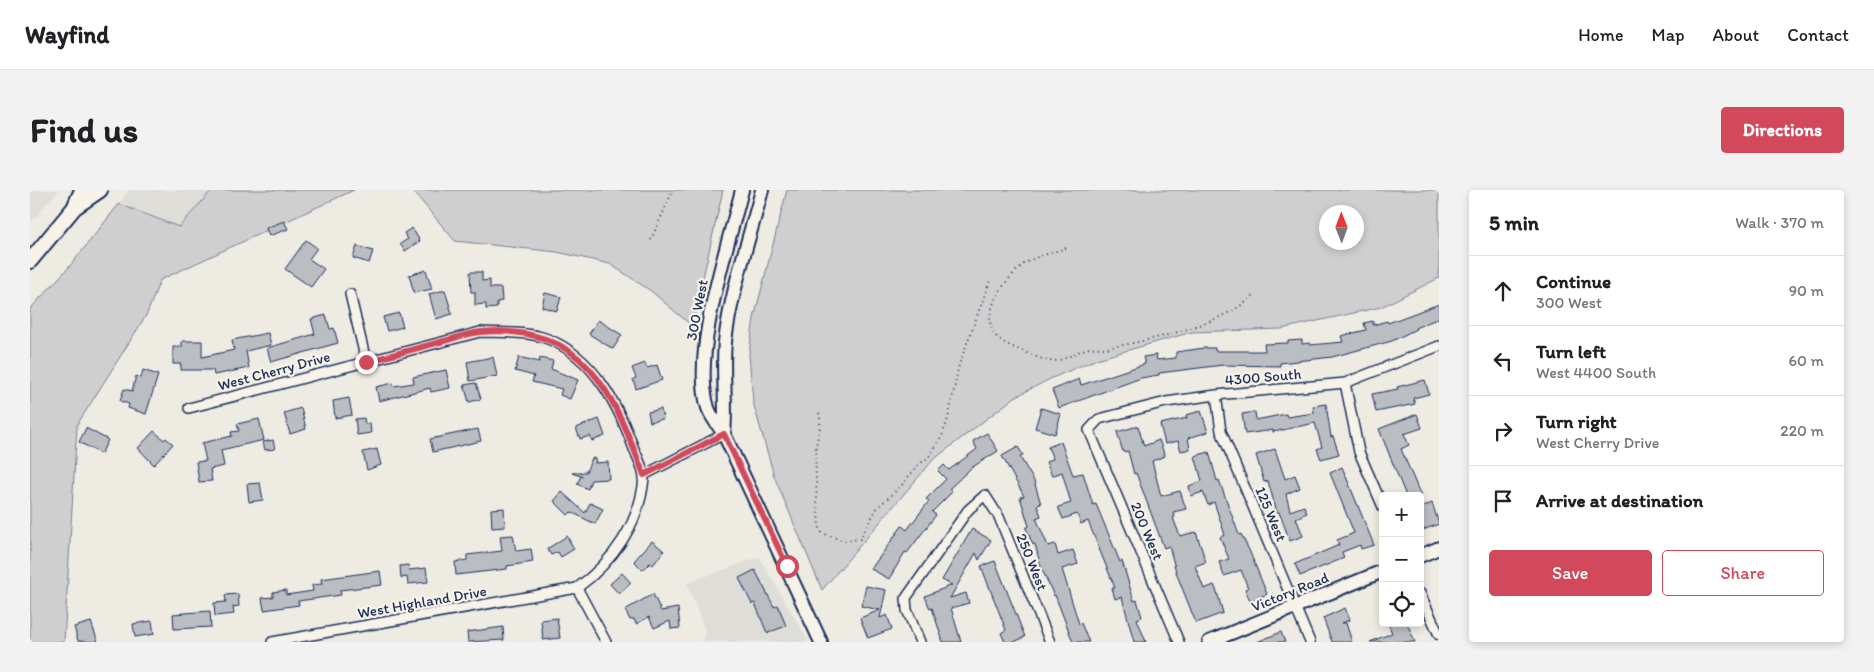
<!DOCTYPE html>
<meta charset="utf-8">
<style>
:root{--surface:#fff;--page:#f2f2f2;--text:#202124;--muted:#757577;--line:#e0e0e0;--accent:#d1495b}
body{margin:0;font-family:Itim,sans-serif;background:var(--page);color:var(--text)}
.controls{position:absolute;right:15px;bottom:15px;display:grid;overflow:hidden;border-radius:5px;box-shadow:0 2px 8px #0003}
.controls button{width:45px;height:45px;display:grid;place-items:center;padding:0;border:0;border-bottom:1px solid var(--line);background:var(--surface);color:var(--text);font:25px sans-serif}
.compass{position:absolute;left:1289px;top:15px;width:45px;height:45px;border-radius:50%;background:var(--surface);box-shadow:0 2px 8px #0003;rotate:359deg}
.stop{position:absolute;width:15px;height:15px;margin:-11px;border:4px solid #d1495b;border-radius:50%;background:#fff}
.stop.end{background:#d1495b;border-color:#fff;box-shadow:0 1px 5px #0008}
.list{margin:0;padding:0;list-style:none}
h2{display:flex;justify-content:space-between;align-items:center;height:65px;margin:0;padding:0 20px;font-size:21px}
h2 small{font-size:16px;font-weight:400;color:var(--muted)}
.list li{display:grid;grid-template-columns:32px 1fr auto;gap:15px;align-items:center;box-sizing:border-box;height:70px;padding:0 20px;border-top:1px solid var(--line)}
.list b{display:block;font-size:19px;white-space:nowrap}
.list p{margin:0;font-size:16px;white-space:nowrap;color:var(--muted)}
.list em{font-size:16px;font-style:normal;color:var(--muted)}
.actions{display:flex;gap:10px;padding:15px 20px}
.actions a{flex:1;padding:11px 0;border:1px solid var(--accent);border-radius:5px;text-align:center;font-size:18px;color:var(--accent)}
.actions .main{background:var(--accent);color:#fff}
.icon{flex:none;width:28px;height:28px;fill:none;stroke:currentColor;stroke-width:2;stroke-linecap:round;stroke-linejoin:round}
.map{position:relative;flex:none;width:1409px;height:452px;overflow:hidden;border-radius:5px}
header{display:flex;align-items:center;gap:30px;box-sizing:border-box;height:70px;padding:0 25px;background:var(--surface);border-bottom:1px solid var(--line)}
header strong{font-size:24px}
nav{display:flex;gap:28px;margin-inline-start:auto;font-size:18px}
.intro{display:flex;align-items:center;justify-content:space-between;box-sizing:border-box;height:120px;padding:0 30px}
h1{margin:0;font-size:35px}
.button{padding:12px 22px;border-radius:5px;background:var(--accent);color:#fff;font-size:18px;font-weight:700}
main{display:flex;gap:30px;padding:0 30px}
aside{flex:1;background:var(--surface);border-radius:5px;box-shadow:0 2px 8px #0003}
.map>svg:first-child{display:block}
.built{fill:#deddd8}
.green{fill:#cfcfcf;stroke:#757f96;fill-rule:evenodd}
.building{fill:#babdc2;stroke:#1b2f5e}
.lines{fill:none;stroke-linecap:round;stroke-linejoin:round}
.street-casing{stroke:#1b2f5e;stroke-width:12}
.secondary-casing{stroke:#1b2f5e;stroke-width:16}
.primary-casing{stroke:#1b2f5e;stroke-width:18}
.path{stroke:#1b2f5e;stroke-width:2;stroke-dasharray:1 4;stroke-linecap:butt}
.street{stroke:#f7f3e8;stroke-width:9}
.secondary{stroke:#f7f3e8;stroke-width:12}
.primary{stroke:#f7f3e8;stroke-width:14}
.route{stroke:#d1495b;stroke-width:6}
.labels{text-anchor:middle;stroke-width:4.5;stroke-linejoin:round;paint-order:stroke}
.street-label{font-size:15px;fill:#1b2f5e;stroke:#f7f3e8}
</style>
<header>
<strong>Wayfind</strong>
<nav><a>Home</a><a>Map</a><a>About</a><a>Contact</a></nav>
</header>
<div class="intro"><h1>Find us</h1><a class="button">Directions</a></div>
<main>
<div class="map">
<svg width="1409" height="452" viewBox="0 0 1409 452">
<rect width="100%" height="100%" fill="#eeebe2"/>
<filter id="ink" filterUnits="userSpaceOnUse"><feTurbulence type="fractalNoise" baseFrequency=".02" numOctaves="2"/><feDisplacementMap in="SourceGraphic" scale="10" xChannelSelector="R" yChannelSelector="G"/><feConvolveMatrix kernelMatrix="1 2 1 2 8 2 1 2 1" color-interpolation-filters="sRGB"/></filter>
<g filter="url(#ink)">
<path class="built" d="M0,0H29L0,33Z
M99,0H182L149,37L89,14Z
M729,367L779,452H672L675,440L657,393Z"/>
<path class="green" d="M182,0H324L130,90L117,124L47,235L34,452H0V119L40,76L89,14L149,37Z
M382,0H693L662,136L621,101L580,74L527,62L425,51Z
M757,0H1409V88L1351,117L1251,139L1162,142L1067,169L1022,188L985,207L903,270L792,400L744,286L723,212L719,164L724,128ZM1296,22H1326V52H1296Z"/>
<path class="building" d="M254,31L258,39L239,46L236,38Z
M382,38L390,51L375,61L370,54L378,49L374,43Z
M276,50L287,58L279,69L294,79L281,97L255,79Z
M327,56L343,61L339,73L323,68Z
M396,80L402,99L384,103L379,85Z
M440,82H452V91L460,90V98H471L472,111L467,112V118L456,119V114L445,115V102H441Z
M415,100L422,124L406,129L399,104Z
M515,103L531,107L527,121L512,117Z
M1409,114V128L1385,138L1386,139L1362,151L1302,167L1250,173V176L1193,175L1129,183V185L1111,188L1029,218L1022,200L1049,189L1051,195L1115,174L1113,167L1126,165L1127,170L1146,168V162L1174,158H1185V161H1235L1234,154L1258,153V151L1272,150V154L1280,153V155L1313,152L1311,146L1336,140L1334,133L1343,131V135L1357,131L1358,133Z
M369,123L373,137L357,141L353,127Z
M296,125L300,139L304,138L308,153L241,172L237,158L285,144L281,129Z
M568,130L592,145L583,159L559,144Z
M238,143L241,155L216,161L219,178L184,185L183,180H151V174H143V157H152V151H172V167L204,160L202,150Z
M463,167L467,186L440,191L437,172Z
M489,167L509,172L510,168L523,171L521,179L548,190L540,209L530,205L532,199L502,192L504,186L485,181Z
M615,173L617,178L627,175L632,190L606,199L603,189L606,188L602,178Z
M113,180L128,185L116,224L98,218L99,214L90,211L94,199L102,201L106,186L111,188Z
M416,180L420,198L401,202L400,198L349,211L346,197L363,193L364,196L384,193L383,187Z
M1395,190L1399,204L1383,208L1385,214L1346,222L1342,204L1368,199L1367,197Z
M446,193L451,209L439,212L434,195Z
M319,208L322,225L305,228L303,211Z
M1296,214L1301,247L1303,246L1309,264L1291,269L1287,259L1292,257L1285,233L1243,242V240L1215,244L1212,224L1225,222L1226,230L1256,224L1257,227L1284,223L1283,216Z
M271,218L276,239L260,244L254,223Z
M1011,218L1031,224L1025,244L1005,238Z
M631,219L633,229L620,232L618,222Z
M1171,221L1178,242L1158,248L1160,259L1151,261L1148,251L1135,254L1130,234L1157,228L1156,225Z
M1387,224L1392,238L1374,244L1379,255L1371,259L1391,306H1376L1349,239Z
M334,228L335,234L340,233L341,243L327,245L325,229Z
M229,229L234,250L191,260L194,276L180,279L182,291L169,292L166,272L176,271L172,253L202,246L201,242L209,241L207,234Z
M569,229L575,246L562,251L560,246L550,249L546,238Z
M1108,236L1114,256L1129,250L1135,266L1122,271L1131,306L1150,301L1156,319L1143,322L1145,327L1143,328L1150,346L1166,342L1176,372L1165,376L1174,399L1184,395L1187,402L1193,423L1166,433L1147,385L1139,356L1134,358L1106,283L1104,284L1098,261L1093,262L1087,242Z
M56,238L78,250L71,264L49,252Z
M448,239L451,251L403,262L400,249Z
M124,241L134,250L136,248L143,254L124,275L108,258Z
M957,243L968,261L941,278L919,299L922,302L902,322L906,325L877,363L875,362L859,389L841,379L872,336L877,340L899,311L896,309L916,289L908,281L914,275L919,280L947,259L943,251Z
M243,250L245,259L235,260L233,252Z
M1031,252L1043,285L1053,283L1063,315L1066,314L1090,372L1092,371L1104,411L1107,410L1112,427L1107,429L1116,452H1104L1092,407L1085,409L1082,398H1085L1058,331L1051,334L1047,324L1033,329L1028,317L1041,313L1032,282L1022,286L1016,272L1023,269L1018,257Z
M988,257L993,265L990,267L1004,291L1011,314L1007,315L1011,326L1006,328L1018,356L1025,354L1028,365L1043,360L1048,374L1032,379L1049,434L1051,433L1059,452H1043L1025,405L1024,406L1011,377L1005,354L1003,355L996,338L999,336L990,307L994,306L972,266Z
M347,259L351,275L337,280L333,262Z
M1245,259L1255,289L1265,285L1270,298L1256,304L1260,321L1274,316L1277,323L1266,328L1273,346L1260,351L1249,322L1247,323L1238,291L1234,292L1226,265Z
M1179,262L1187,291L1189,290L1209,345L1211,344L1219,360L1237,404L1220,411L1215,399L1218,398L1211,380L1194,386L1189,372L1199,369L1190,347L1195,345L1184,312L1178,315L1173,302L1161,306L1159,296L1172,291L1165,266Z
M562,268L566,269L565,273L578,272L579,289L561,290L558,299L547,294L551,286L553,287L542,283L556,282Z
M1312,277L1344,355L1331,359L1330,355L1312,362L1314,368L1270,386L1265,374L1309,355L1307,350L1324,343L1300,283Z
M230,293L233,310L219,312L217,294Z
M532,302L555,323L560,313L573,319L565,334L541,322L538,325L524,311Z
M1402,313L1409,334L1390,341V318Z
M474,318L475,337L462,338L461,319Z
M942,339L961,350L949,370L946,363L920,408L936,403L939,413L921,418L931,452H913L902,418L900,419L895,406L922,395L912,390Z
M483,345L486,361L501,359L503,372L477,376V379L426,385L425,372L437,370V365L472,361L470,346Z
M537,346L544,359L531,367L528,362L521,365L517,359Z
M622,351L634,361L623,375L620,373L613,380L604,371Z
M965,371L995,447L984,452H975L971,443L976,440L951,376Z
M378,375L379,380L396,378L398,392L378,394L377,387L371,388L370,376Z
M725,380L744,417L748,415L756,436L737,443L725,413L722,414L709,388Z
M350,381L352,395L310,400L311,405L268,411L269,415L234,420L232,408L243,407V402L256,400V405L283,401L282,395L292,394L291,389Z
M592,383L601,393L589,404L580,394Z
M836,396L856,400L850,428L857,425L862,439L838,448L830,428L850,420L831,416Z
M208,404L209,416L203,417L204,424L185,426L184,413L196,412L195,405Z
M623,404L631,421L648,418L650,438L641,439L640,431L624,438L619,427L606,434L604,429L600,430L595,420Z
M1315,418L1320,430L1312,433H1316L1322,452H1302L1293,428Z
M180,421L181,437L144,439L143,424Z
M527,428L530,448L513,450L511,430Z
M122,431L124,444L105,447L103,434Z
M61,432L68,452L48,451L44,437Z
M1358,433H1377L1385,452H1340L1362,443Z
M473,437L474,450L438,452L437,442Z
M1251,442L1255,452H1227Z"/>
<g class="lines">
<g class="street-casing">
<path id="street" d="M320,104L336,171
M1315,193L1329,262L1353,317
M1186,205L1191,241L1280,452
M159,218L450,142C471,143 497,141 518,149C564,167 588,215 604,259C608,268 614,279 614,288C610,333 583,372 547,398L242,452
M614,285L694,244
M547,398L576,452
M1390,403L1409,445
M890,452L877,420L876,408L938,320L955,305L969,327L1020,452
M1149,452L1059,240L1069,229L1136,212L1186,205L1315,193L1409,156"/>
</g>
<g class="secondary-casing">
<path id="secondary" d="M712,0C698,56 661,163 678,218C681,227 689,236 694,244L791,452
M694,244C697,213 692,183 695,152C701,101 719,50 732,0
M1390,366L1409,358
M1179,452L1353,381"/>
</g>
<g class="primary-casing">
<path id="primary" d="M45,17L70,0
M0,71L44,18L52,0"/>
</g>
<path class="path" d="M621,50L643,0
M1036,58C1022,63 1005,66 994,74C976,88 948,124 966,146C973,154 985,158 995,162C1003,165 1012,170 1020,171C1033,172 1047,161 1059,158C1067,157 1075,159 1082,157C1122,150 1194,134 1223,106
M789,223C793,237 786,247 786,261C785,286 787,311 789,336L792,343L814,351L830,349L847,318L872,295L888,275L898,268L912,246L918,229L929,175L960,91"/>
<use href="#street" class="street"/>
<use href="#secondary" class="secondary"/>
<use href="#primary" class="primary"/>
</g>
</g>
<g class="lines" filter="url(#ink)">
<path class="route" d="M336,172C362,165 388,158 414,151C425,148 439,143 451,142C555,134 582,201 614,285L694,244L757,376"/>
</g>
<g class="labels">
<g class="street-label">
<text transform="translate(667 120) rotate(-79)" y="5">300 West</text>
<text transform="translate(244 181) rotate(-15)" y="5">West Cherry Drive</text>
<text transform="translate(1233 187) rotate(-5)" y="5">4300 South</text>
<text transform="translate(1241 324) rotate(67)" y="5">125 West</text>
<text transform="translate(1117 341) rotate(67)" y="5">200 West</text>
<text transform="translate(1002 372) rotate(68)" y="5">250 West</text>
<text transform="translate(1260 402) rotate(-22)" y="5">Victory Road</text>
<text transform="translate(392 412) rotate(-10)" y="5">West Highland Drive</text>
</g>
</g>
</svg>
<div class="controls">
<button>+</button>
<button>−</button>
<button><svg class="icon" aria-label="locate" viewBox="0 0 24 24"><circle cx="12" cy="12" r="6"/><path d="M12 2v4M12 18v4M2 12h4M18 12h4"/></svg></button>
</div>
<svg class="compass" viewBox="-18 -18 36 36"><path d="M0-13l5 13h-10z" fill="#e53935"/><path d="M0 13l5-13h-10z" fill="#757577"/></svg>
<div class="stop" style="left:757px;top:376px"></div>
<div class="stop end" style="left:336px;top:172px"></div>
</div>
<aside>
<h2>5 min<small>Walk · 370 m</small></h2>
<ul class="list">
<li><svg class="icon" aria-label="ahead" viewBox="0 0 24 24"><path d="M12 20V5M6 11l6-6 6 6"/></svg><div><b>Continue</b><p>300 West</p></div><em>90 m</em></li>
<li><svg class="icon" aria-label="left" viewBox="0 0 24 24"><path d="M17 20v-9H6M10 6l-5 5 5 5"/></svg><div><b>Turn left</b><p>West 4400 South</p></div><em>60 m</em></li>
<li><svg class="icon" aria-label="right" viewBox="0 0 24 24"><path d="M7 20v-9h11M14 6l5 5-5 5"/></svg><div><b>Turn right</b><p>West Cherry Drive</p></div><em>220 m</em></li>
<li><svg class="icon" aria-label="arrive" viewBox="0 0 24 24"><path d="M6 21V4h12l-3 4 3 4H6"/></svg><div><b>Arrive at destination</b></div></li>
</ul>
<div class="actions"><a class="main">Save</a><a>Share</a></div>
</aside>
</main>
